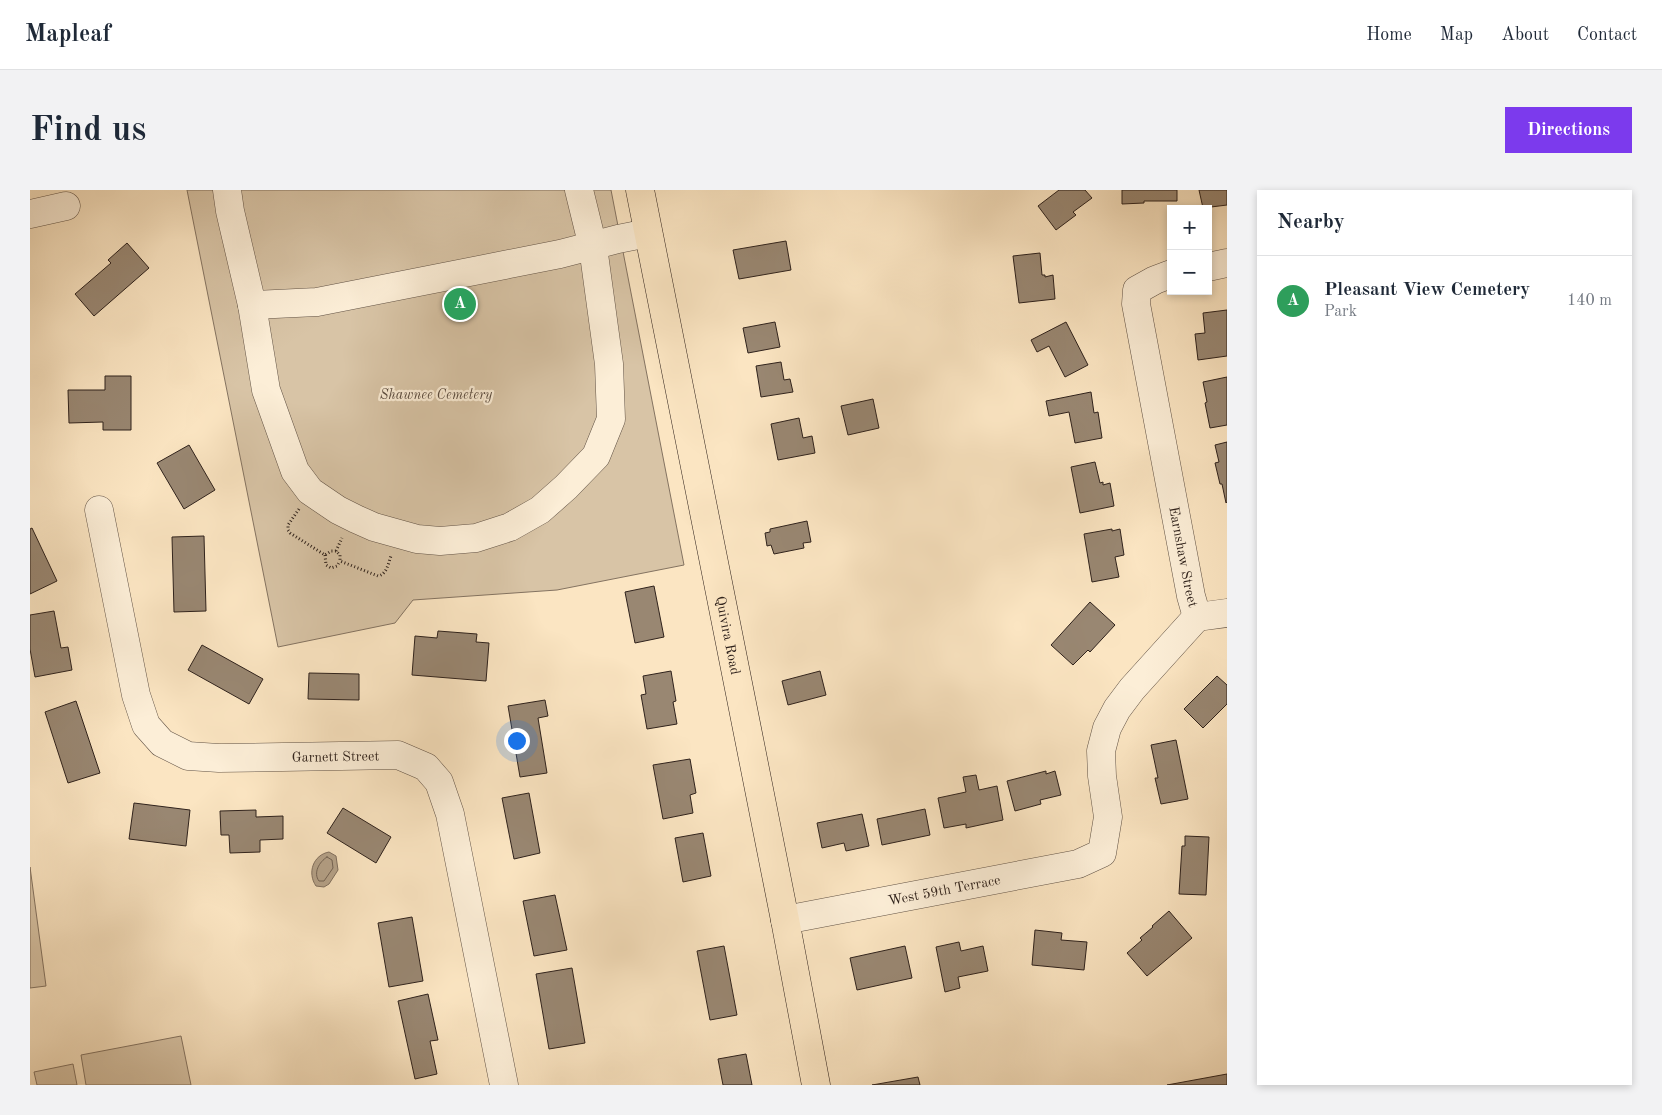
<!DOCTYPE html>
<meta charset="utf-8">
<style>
:root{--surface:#fff;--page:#f2f2f3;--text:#1f2937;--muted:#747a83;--line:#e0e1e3;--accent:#7c3aed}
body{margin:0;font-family:"Old Standard TT",serif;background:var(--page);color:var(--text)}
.controls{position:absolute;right:15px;top:15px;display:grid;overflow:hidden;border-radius:0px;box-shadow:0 2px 8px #0003}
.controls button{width:45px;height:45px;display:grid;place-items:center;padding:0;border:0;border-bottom:1px solid var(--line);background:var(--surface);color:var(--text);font:25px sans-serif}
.you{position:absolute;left:486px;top:550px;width:18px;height:18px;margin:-12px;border:4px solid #fff;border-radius:50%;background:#1a73e8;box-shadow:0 0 0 8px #1a73e833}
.badge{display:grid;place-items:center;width:32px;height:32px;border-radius:50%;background:var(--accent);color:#fff;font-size:16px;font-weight:700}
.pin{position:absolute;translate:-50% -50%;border:2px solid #fff;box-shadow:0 1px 5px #0006}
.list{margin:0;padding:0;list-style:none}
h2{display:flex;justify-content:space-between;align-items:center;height:65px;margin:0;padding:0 20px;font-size:21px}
h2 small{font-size:16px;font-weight:400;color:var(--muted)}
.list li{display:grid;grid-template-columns:32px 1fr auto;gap:15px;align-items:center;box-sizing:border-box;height:90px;padding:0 20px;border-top:1px solid var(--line)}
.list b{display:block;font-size:19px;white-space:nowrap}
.list p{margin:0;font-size:16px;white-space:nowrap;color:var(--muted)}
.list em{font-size:16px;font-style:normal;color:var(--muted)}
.map{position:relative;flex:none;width:1197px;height:895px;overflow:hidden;border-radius:0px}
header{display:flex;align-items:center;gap:30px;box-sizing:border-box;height:70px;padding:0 25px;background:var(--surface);border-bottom:1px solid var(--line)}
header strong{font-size:24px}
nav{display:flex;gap:28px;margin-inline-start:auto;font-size:18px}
.intro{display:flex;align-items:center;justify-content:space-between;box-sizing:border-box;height:120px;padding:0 30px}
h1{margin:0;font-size:35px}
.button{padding:12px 22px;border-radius:0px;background:var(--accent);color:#fff;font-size:18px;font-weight:700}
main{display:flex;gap:30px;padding:0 30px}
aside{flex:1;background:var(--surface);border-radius:0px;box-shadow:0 2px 8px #0003}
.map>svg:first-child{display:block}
.green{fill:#d8c4a6;stroke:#847361}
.water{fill:#b6a38a;stroke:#806f5e}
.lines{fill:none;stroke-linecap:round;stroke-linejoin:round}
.shore{stroke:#726253;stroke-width:1}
.building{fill:#998772;stroke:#2f221c}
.minor-casing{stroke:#625346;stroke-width:29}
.major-casing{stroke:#2f221c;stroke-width:29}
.path{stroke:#2f221c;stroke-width:3;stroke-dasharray:1 2.5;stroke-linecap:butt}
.minor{stroke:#fceed7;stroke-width:28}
.major{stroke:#fbe5c2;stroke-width:28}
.labels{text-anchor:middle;stroke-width:4.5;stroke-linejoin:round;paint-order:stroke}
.park-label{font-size:14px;font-style:italic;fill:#594a3e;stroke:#fceed7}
.street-label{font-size:14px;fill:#2f221c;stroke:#fceed7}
</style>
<header>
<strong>Mapleaf</strong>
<nav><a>Home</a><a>Map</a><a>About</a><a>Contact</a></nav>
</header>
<div class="intro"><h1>Find us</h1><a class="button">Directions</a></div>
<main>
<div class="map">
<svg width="1197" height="895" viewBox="0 0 1197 895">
<rect width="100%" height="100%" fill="#fbe5c2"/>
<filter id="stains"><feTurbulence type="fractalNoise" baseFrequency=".004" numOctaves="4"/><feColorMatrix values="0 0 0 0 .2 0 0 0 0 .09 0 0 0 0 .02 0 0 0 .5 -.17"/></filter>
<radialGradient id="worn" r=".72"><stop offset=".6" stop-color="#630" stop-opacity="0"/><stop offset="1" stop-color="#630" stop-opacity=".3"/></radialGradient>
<path class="green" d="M157,0H581L654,375L527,400L383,410L365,433L248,457Z
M0,677L16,796L0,798Z
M151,846L161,895H56L51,865Z
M43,874L47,895H7L4,882Z"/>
<path class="water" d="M299,662L306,666L308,680L299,694L294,697L286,696C277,683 283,665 299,662Z"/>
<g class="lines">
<path class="shore" d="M297,667L302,670L303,678L294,691H289C283,683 289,672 297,667Z"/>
</g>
<path class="building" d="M1029,0H1055L1062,8L1043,22L1046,25L1026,40L1008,16Z
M1092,0H1147V11H1114V13L1092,14Z
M1169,0H1197V15L1173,18Z
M756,51L761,80L709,89L703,60Z
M97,53L119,78L64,126L45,104L81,73L78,70Z
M1010,63L1012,85H1015V87L1023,85L1025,109L989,113L983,66Z
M1197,120V166L1168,170L1165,144L1175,143L1173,123Z
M745,132L750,157L718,163L713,138Z
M1036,132L1058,175L1035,187L1019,156L1007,162L1001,150Z
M751,172L754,190L760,189L763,202L731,207L726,176Z
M75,186H101V240H73V232L39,233L38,200H75Z
M1197,187V235L1180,238L1175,213L1177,212L1173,192Z
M1061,202L1064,223L1068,222L1072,248L1045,253L1039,222L1019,226L1016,211Z
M843,209L849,238L818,245L811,216Z
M769,228L773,248L782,246L785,263L748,270L741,234Z
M1197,252V312L1196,313L1192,294H1190L1185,273L1189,272L1185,255Z
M159,255L185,300L154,319L127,273Z
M1065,272L1070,293L1073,292V295L1080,293L1084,316L1050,323L1041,277Z
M777,331L781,352L773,353L774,358L744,364L741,355L737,356L735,343L740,342V339Z
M2,338L27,391L0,404V339Z
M1082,339V341L1090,339L1094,365L1085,367L1089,387L1062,392L1054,344Z
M174,346L176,421L144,422L142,347Z
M624,396L634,447L605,453L595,402Z
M1060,412L1085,435L1060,462L1058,460L1043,475L1021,455Z
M24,421L31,458L38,457L42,480L5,487L0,459V425Z
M408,441L447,444L446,452L459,453L456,491L382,485L385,446L407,448Z
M172,455L233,489L219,514L158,480Z
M641,481L646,511L643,512L647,534L617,539L611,505L616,504L613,486Z
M790,481L796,505L758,515L752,491Z
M279,483L329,484V510L278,509Z
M1187,486L1197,495V514L1173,538L1154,519Z
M515,510L518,526L508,528L517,583L490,587L478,516Z
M46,511L70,583L38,593L15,522Z
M1146,550L1158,609L1131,614L1125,588H1128L1121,555Z
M660,569L666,603L660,605L663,623L633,629L623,575Z
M1016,581V584L1025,581L1031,605L1010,610L1011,614L985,621L977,591Z
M946,585L949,600L967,596L973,630L936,638V634L914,638L908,608L936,602L933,587Z
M499,603L510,663L484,669L472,608Z
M104,613L160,620L156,656L99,649Z
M313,618L361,647L346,673L297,643Z
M895,619L900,645L852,655L847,629Z
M226,620V627L253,626V649L230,650V662L200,663L199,645H191L190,621Z
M832,624L839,656L816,661L814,653L792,658L787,633Z
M673,643L681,686L653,692L645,648Z
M1155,646L1179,647L1176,705L1149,704L1152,656H1155Z
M525,705L537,760L504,766L493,711Z
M1139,721L1162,748L1117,786L1097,763L1112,750L1110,748L1123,737L1122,736Z
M382,727L393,791L359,797L348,733Z
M1005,740L1032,743L1031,750L1057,752L1054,780L1002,775Z
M929,752L931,761L953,756L958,781L928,787L930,798L915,802L906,757Z
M694,756L707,825L680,830L667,761Z
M875,756L882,788L827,800L820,768Z
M542,778L555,853L519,859L506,784Z
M398,804L408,850L400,851L407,884L385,889L368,811Z
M716,864L722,895H693L688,869Z
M1197,884V895H1137Z
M888,887L890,895H842Z"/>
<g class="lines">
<g class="minor-casing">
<g id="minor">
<path d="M197,0L200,21L222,115L287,112L530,64L588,49L618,43"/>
<path d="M0,24L36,16"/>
<path d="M1178,77L1197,73"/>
<path id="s1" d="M1141,84L1125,90L1107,100L1106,114L1161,406L1167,427"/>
<path d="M222,115L236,200L265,281L280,301L308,320L326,329L344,337L387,349L410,351L446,348L480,337L510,320L536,297L566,266L581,229L579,174L563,57L549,0"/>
<path id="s2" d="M69,320L106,505L116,535L132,553L158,566L189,568L368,565L396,577L409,592L420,624L474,895"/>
<path d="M1167,427L1197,423"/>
<path id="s3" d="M755,730L1048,674L1072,663L1078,627L1072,586L1071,561L1077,538L1087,519L1102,499L1167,427"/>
</g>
</g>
<g class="major-casing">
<g id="major">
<path id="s4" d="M610,0L755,730L786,895"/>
</g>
</g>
<path class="path" d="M269,319L258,335V340L260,343L295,365L301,361H306L310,365V371L348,386C357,384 358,374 361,366
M306,361L312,348
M295,365L296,375L301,378L307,376L310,371"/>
<use href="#minor" class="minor"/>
<use href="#major" class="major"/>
</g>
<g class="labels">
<g class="park-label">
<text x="406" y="209">Shawnee Cemetery</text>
</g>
<g class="street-label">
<text dy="5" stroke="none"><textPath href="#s1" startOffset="309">Earnshaw Street</textPath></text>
<text dy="5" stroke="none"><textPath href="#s4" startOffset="454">Quivira Road</textPath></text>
<text dy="5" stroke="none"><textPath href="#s2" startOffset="421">Garnett Street</textPath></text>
<text dy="5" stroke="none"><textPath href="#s3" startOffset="162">West 59th Terrace</textPath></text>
</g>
</g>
<rect width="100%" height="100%" filter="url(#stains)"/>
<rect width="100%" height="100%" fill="url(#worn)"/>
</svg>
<div class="controls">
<button>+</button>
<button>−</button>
</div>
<div class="you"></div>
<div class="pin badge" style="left:430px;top:114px;background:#2e9e5b">A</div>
</div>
<aside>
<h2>Nearby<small></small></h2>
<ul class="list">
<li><span class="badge" style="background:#2e9e5b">A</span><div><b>Pleasant View Cemetery</b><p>Park</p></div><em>140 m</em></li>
</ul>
</aside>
</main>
